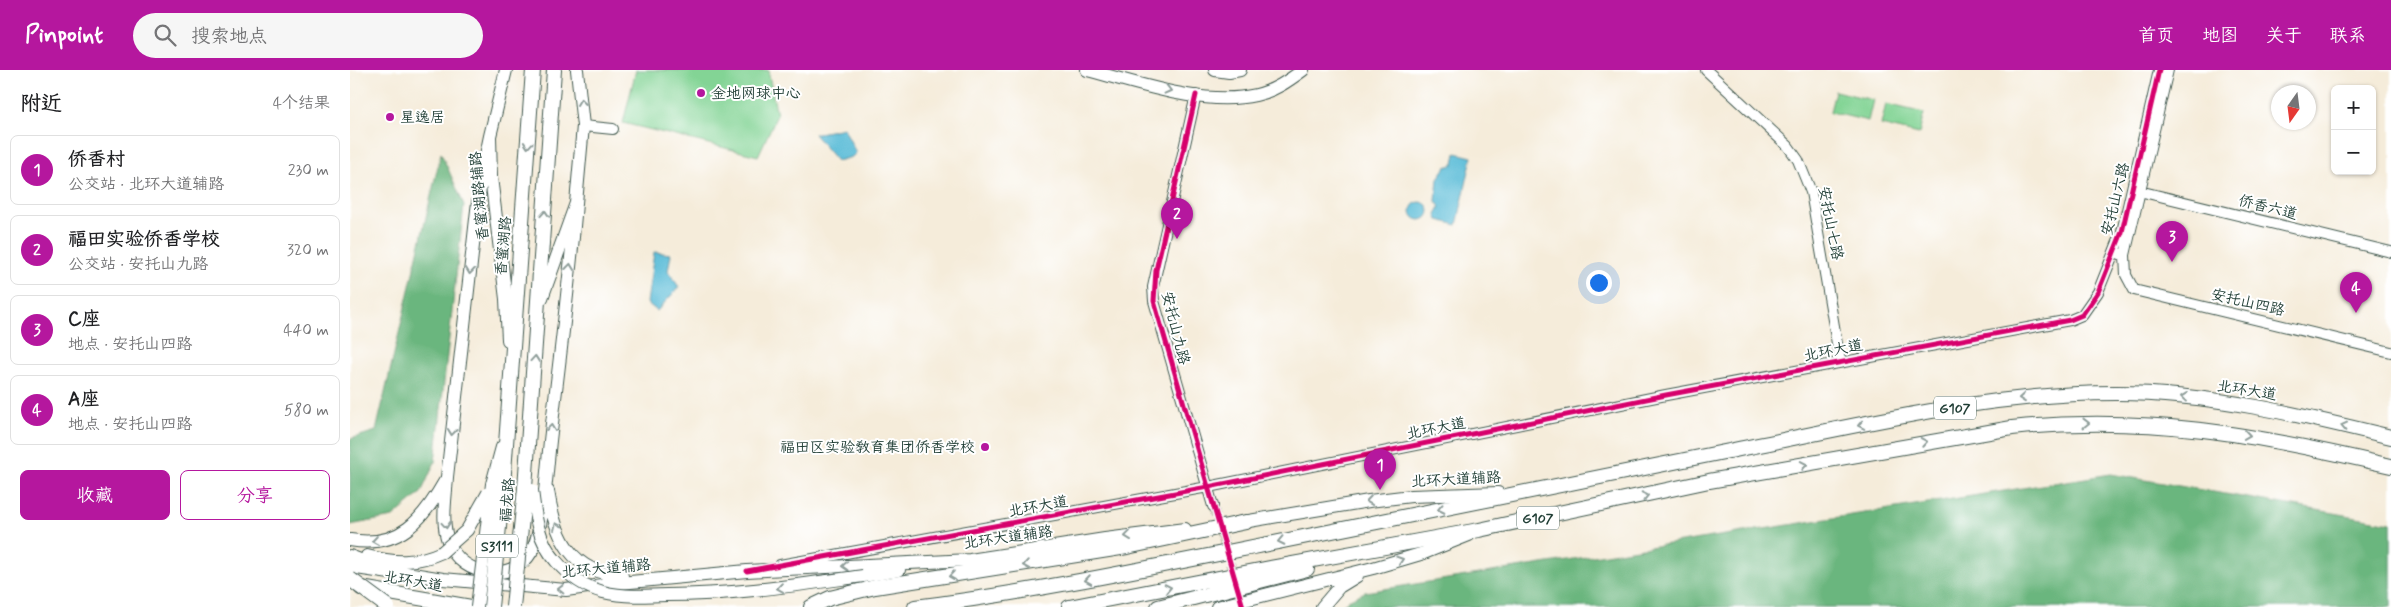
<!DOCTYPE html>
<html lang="zh">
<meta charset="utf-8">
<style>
:root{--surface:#fff;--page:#f6f6f6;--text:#202124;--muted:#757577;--line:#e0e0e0;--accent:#b5179e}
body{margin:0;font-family:Mynerve,"LXGW WenKai TC",sans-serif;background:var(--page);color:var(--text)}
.controls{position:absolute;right:15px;top:15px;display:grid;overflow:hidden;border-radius:8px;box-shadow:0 1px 4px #0004}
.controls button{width:45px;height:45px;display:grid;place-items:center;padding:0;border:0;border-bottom:1px solid var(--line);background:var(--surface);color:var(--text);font:25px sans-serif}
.compass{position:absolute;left:1921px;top:15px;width:45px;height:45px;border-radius:50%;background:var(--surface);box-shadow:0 1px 4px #0004;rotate:194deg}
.you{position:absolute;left:1248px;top:212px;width:18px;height:18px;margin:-12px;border:4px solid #fff;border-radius:50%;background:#1a73e8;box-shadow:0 0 0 8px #1a73e833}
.badge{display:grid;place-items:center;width:32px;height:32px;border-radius:50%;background:var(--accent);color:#fff;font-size:16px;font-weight:700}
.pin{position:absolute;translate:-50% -41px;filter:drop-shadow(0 1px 2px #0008)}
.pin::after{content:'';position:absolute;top:26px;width:18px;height:15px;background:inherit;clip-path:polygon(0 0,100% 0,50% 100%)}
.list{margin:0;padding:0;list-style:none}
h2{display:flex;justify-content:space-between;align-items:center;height:65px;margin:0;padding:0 20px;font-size:21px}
h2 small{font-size:16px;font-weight:400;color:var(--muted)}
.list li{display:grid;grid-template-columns:32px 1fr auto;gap:15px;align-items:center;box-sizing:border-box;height:70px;margin:0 10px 10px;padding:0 10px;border:1px solid var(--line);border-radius:8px}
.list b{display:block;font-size:19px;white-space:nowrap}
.list p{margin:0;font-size:16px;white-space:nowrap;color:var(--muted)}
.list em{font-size:16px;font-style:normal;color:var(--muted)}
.actions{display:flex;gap:10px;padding:15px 20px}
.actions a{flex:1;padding:11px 0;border:1px solid var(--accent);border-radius:8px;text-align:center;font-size:18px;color:var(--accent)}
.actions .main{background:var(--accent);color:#fff}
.icon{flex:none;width:28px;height:28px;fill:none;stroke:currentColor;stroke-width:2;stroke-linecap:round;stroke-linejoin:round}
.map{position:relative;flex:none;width:2041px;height:537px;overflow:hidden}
header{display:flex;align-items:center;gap:30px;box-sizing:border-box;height:70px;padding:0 25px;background:var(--accent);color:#fff}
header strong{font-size:24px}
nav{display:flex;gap:28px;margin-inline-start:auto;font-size:18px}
.search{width:350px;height:45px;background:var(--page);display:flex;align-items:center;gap:12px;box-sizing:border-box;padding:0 18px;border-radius:28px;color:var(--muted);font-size:19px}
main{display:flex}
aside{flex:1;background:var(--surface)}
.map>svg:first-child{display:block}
.green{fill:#83d495;stroke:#518864}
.forest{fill:#6ab67e;stroke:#447a59}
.water{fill:#58bbd7;stroke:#3c7c86}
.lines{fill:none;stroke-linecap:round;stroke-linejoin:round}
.minor-tunnel{stroke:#cac9b9;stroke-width:10;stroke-dasharray:10 5;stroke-linecap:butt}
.minor-casing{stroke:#3f574d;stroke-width:12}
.major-casing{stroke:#3f574d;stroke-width:14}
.highway-casing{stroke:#3f574d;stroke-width:16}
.minor{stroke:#fff;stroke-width:10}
.major{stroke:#fff;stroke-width:12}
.highway{stroke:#fff;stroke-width:14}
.major-bridge-casing{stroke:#3f574d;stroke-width:14;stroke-linecap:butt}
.highway-bridge-casing{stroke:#3f574d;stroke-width:16;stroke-linecap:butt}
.major-bridge{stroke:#fff;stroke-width:12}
.highway-bridge{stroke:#fff;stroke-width:14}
.cycleway-casing{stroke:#fff;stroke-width:8}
.cycleway{stroke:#d6006c;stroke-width:5}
.oneway{stroke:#8f9e9a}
.poi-dot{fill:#b5179e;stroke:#fff;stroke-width:2}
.labels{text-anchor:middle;stroke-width:4;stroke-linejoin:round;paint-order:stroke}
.shield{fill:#fff;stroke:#627771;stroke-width:1}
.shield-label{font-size:14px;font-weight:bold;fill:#1f3d34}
.poi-label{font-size:15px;fill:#1f3d34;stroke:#fff;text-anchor:start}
.street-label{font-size:15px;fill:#1f3d34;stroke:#fff}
</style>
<header>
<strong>Pinpoint</strong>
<div class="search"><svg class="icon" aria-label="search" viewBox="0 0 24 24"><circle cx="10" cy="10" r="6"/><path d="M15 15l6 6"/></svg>搜索地点</div>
<nav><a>首页</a><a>地图</a><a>关于</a><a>联系</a></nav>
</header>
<main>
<aside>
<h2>附近<small>4个结果</small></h2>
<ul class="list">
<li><span class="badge">1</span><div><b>侨香村</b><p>公交站 · 北环大道辅路</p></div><em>230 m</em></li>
<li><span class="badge">2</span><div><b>福田实验侨香学校</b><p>公交站 · 安托山九路</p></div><em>320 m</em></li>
<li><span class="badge">3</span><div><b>C座</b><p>地点 · 安托山四路</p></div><em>440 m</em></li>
<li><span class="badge">4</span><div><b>A座</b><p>地点 · 安托山四路</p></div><em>580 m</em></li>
</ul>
<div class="actions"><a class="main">收藏</a><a>分享</a></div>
</aside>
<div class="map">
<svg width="2041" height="537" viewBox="0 0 2041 537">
<rect width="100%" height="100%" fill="#fff"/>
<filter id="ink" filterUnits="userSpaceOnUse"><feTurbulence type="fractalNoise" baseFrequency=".02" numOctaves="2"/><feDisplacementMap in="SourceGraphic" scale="10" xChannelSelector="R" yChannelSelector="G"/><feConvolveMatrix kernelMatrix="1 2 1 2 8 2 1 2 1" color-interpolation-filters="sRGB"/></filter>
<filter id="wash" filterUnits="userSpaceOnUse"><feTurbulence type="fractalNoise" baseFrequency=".0096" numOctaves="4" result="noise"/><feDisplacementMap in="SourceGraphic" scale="20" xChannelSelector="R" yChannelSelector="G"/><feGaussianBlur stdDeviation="1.12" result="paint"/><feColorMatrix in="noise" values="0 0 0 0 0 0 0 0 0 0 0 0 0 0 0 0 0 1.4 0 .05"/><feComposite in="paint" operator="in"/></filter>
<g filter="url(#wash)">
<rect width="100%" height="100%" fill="#f5ecda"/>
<path class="green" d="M286,0H418L427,45L408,86L273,53Z
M1485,21L1523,30L1518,51L1480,42Z
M1536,34L1574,43L1569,64L1531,55Z"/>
<path class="forest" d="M91,83L114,135L85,392L71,423L43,447L0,455V369L26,361Z
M1761,404L2041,453V537H992L998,530L1015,522Z"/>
<path class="water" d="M494,58L506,83L502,87L487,91L464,64Z
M1106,83L1122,87L1107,155L1088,150L1086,144L1090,137L1086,131L1088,108L1096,97L1104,94Z
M1061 141a9 9 0 1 1 18 0a9 9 0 1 1-18 0Z
M304,182L321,184L318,201L329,217L307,241L297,233Z"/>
</g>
<g filter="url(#ink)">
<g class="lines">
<path class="minor-tunnel" d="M863,436L885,510"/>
<g class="minor-casing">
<path id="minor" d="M1356,0L1438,76L1448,90L1461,122L1490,291
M846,25L803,217L804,231L863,436
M233,56L263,59
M1789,121L2041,182
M1770,184L1775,185L1818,0
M1775,185L1776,205L1784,220L2041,282
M430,495L858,417L1316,325L1720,250L1732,245L1748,222L1772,162L1809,0"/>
</g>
<g class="major-casing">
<path id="major" d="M156,0L140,66L141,107L156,229L158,270
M737,0C788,13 853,37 906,25C924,21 938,11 953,0
M865,0L879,2L890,0
M140,66L132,104L127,140L97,407C96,427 91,451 98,471C111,510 170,515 185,474C195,445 197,394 201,362C210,286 220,209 226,133
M192,228L226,133L233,56L227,0
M142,414L152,377
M198,421C205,467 221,503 272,506
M887,453L1019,431L1061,426L1148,423
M0,470C49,479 73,450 95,411
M0,486L26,496
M17,486C44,493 66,494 92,482
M50,502L93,509L216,520L259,514L397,501L620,490L755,469L835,459
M513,506L549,500
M867,537L1023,498L1074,483L1119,465
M972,537L989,517L1007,506"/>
</g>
<g class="highway-casing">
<path id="highway" d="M153,416L183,0
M175,418L204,0
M0,496L60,505
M11,518L121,537
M461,537L480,528L525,517L777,477L896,452
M565,537C692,521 818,494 943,469C1089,439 1234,410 1379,381C1507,356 1636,323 1766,323C1860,323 1951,345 2041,367
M719,537L925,497L1129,460L1359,411L1662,358C1798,344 1909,365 2041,396
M808,537L957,499"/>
</g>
<use href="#minor" class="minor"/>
<use href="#major" class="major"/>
<use href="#highway" class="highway"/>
<g class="major-bridge-casing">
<path id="major-bridge" d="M182,420C185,446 188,471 206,491C218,505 235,517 253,522C273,527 296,526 317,525C383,525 448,515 513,506
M92,482L117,460L138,423
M127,537L142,414"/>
</g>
<g class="highway-bridge-casing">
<path id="highway-bridge" d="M0,509L38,537
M141,537L153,416
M163,537L175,418"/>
</g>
<use href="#major-bridge" class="major-bridge"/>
<use href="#highway-bridge" class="highway-bridge"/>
<g class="cycleway-casing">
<path id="cycleway" d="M846,25L806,200L804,231L893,537
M397,501L858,417L1316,325L1720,250L1732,245L1748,222L1772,162L1809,0"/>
</g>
<use href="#cycleway" class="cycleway"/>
</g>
<defs><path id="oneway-chevron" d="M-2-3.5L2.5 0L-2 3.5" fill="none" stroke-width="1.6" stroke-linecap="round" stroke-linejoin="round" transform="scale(1.25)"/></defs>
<g class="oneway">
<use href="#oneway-chevron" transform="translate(818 20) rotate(14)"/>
<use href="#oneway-chevron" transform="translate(231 32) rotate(-97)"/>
<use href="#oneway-chevron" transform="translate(178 75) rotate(95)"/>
<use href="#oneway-chevron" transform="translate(195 144) rotate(-86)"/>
<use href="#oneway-chevron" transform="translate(220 197) rotate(-83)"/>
<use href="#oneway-chevron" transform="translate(120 201) rotate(96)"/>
<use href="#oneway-chevron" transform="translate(185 289) rotate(-85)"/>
<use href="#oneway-chevron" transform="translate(1834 327) rotate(-173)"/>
<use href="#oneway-chevron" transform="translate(1672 328) rotate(175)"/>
<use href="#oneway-chevron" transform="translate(1736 353) rotate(-1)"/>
<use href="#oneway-chevron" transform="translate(1511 355) rotate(169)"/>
<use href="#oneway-chevron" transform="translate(1994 356) rotate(-167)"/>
<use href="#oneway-chevron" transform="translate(201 358) rotate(-83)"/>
<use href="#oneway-chevron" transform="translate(102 362) rotate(96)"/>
<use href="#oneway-chevron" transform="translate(1897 365) rotate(8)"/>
<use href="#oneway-chevron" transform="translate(1574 372) rotate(-10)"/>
<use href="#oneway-chevron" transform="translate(1454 395) rotate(-10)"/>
<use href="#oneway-chevron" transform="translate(1295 426) rotate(-12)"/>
<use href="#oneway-chevron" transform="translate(1019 431) rotate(172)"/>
<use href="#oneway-chevron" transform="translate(1091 439) rotate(168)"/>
<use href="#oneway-chevron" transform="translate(96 455) rotate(85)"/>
<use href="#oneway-chevron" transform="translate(207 456) rotate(-115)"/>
<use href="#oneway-chevron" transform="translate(778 466) rotate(173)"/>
<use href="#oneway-chevron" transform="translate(25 471) rotate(172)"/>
<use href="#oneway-chevron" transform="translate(931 471) rotate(168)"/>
<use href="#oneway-chevron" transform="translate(1050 490) rotate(-18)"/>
<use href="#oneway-chevron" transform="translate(676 495) rotate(171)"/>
<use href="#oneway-chevron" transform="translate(495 496) rotate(177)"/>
<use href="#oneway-chevron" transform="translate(602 506) rotate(172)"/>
<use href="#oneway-chevron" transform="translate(738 510) rotate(171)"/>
<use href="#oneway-chevron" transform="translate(430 518) rotate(172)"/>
<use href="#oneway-chevron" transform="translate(818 518) rotate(-11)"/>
<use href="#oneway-chevron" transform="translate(211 519) rotate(-179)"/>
</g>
</g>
<g class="poi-dot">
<circle cx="351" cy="23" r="5"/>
<circle cx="40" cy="47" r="5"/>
<circle cx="635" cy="377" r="5"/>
</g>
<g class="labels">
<g class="shield">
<rect x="1584" y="326.5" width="42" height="23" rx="4"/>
<rect x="1167" y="436.5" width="42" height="23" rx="4"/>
<rect x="126" y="464.5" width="42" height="23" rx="4"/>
</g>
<g class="shield-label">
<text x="1605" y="343">G107</text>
<text x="1188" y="453">G107</text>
<text x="147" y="481">S3111</text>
</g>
<g class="poi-label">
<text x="361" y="28">金地网球中心</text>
<text x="50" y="52">星逸居</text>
<text x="625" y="382" text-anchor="end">福田区实验教育集团侨香学校</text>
</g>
<g class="street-label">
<text transform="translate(129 126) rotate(-95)" y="5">香蜜湖路辅路</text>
<text transform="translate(1765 129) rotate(-76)" y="5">安托山六路</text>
<text transform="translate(1918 137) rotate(14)" y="5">侨香六道</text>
<text transform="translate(1481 153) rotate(79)" y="5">安托山七路</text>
<text transform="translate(153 176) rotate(-85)" y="5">香蜜湖路</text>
<text transform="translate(1898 232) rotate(13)" y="5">安托山四路</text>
<text transform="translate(826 258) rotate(76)" y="5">安托山九路</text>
<text transform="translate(1483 280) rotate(-11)" y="5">北环大道</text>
<text transform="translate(1897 320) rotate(9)" y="5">北环大道</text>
<text transform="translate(1086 358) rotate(-11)" y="5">北环大道</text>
<text transform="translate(1106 409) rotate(-3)" y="5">北环大道辅路</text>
<text transform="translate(157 430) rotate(-85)" y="5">福龙路</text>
<text transform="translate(688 436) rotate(-10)" y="5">北环大道</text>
<text transform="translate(658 467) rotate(-8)" y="5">北环大道辅路</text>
<text transform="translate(256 498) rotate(-5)" y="5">北环大道辅路</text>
<text transform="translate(63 511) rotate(10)" y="5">北环大道</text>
</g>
</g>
</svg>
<div class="controls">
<button>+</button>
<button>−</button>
</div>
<svg class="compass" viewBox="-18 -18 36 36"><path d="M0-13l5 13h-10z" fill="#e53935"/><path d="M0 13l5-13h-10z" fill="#757577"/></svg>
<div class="you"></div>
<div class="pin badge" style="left:1030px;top:420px">1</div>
<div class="pin badge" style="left:827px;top:169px">2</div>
<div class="pin badge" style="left:1822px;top:192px">3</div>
<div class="pin badge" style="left:2006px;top:243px">4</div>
</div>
</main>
